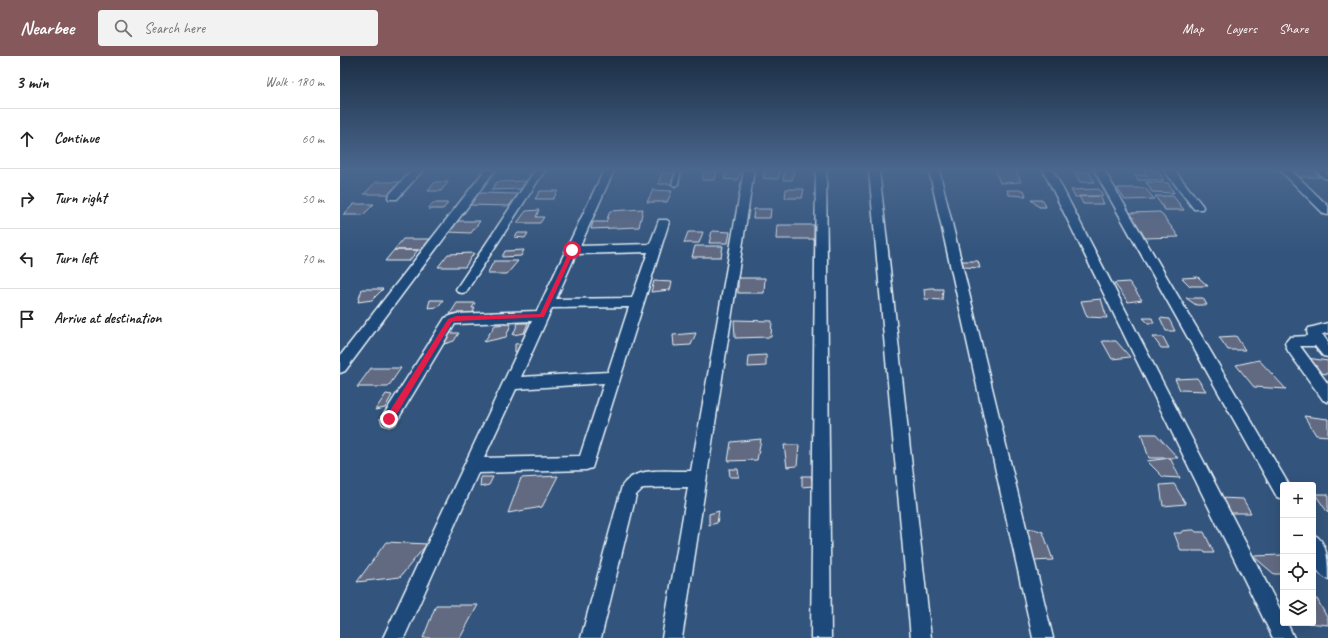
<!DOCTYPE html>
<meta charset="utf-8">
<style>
:root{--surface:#fff;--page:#f2f2f2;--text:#222;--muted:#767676;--line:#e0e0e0;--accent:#85585c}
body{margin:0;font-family:Caveat,sans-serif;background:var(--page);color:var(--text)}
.controls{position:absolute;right:12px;bottom:12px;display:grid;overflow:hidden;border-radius:4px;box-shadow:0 4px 16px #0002}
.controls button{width:36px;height:36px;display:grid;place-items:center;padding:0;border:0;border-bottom:1px solid var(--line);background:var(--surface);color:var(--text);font:20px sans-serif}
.stop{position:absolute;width:12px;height:12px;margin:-9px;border:3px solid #e11d48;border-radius:50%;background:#fff}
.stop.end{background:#e11d48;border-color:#fff;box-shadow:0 1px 4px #0008}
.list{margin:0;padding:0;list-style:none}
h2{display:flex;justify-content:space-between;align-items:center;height:52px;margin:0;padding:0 16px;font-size:17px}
h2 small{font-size:13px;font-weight:400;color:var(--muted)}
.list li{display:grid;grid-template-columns:26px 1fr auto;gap:12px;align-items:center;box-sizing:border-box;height:60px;padding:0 16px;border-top:1px solid var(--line)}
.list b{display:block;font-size:15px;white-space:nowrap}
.list em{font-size:13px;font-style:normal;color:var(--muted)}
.icon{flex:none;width:22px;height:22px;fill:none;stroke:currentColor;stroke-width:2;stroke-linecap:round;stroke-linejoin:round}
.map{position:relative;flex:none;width:988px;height:582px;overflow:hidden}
header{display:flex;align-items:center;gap:24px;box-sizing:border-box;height:56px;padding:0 20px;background:var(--accent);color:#fff}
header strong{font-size:19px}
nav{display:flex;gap:22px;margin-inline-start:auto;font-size:14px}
.search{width:280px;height:36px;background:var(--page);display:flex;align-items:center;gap:10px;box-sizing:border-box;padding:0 14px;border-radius:4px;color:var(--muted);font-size:15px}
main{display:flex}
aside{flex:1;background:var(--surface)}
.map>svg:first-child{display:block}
.building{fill:#626b82;stroke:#e8f1f8}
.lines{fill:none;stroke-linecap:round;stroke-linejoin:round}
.service-casing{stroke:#e8f1f8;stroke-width:3}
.minor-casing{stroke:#e8f1f8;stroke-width:3}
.service{fill:#1f4a7a;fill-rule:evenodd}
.minor{fill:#1f4a7a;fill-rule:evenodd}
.route{fill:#e11d48}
</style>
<header>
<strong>Nearbee</strong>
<div class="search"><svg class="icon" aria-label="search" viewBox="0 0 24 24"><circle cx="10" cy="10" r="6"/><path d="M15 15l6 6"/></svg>Search here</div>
<nav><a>Map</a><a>Layers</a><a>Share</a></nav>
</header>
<main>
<aside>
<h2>3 min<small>Walk · 180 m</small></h2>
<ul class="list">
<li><svg class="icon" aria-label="ahead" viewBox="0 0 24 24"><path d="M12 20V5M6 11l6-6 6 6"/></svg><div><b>Continue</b></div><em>60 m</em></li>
<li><svg class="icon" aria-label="right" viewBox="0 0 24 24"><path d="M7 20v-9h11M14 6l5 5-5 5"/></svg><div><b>Turn right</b></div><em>50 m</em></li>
<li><svg class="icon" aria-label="left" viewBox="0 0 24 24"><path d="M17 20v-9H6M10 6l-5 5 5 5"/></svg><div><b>Turn left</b></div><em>70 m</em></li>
<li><svg class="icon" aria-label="arrive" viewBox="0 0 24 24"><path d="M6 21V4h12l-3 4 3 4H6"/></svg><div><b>Arrive at destination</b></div></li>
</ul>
</aside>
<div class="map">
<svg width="988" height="582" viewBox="0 0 988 582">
<rect width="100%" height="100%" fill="#33547c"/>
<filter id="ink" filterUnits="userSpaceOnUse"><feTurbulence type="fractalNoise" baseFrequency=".025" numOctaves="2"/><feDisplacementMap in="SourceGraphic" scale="8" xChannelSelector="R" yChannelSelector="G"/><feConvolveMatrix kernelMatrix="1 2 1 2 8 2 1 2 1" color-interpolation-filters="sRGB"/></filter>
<g filter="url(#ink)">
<path class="building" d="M388,114H402L397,124L384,123Z
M425,114H440L438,123L423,122Z
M445,114H454L452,124H443Z
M655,114H676L681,126L660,127Z
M803,114H817L824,124H798L795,119H807Z
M951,114H972L980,121H958Z
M377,115L375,124H362L364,116Z
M734,116H749L755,126H740Z
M322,117H338L335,128H318Z
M186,125L181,133L151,134L157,126Z
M36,126H62L51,138H24Z
M95,126H108L101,135H88Z
M806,126L828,127L834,137L812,136Z
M777,132H805L814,143L785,144Z
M446,133H464L462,142H445Z
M759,133L763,140L735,141L731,134Z
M313,134L332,135L327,146H307Z
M667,134H684L686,140L669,139Z
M200,135H218L213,143H195Z
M139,137L178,138L169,150L129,149Z
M739,140H760L764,148H743Z
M815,140H833L844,154H825Z
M691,144H703L706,151H699Z
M93,147H108L103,153H88Z
M14,148H34L23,159H3Z
M303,153L299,171L251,173L253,166H266L270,155Z
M414,153H431L430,162H413Z
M199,154L196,161H204L200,167H177L186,155Z
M820,156L839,181L804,182L787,157Z
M116,165H140L131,177L107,176Z
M437,169H474V183H436Z
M372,175L390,176L388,187H369Z
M348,176H363L359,187H344Z
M178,177H188L185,182L174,181Z
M63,183H90L81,194H54Z
M355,190H383L381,201H352Z
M54,194H78L69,205H45Z
M184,194L181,200L162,201L165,195Z
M134,197L125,211H98L108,198Z
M154,205H178L167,218H147Z
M622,205H638L640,212L624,211Z
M858,221L868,230H850L842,222Z
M398,222H425L424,237H398Z
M314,225L332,226L330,234L311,236Z
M789,226L802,244L788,246L774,227Z
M590,232H594V233H603L602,244L585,243L584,233Z
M22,233H43L32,244L18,246Z
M846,242H863L867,249H856Z
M761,243L767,262L747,261L741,245Z
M90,244H103L98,251L88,252Z
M117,247H135L132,252H135L132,258H110Z
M803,262H812L814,267H808Z
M820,262L829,263L835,275H826Z
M394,264L432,265L431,281L395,282Z
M178,267H188L184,277L173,279Z
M171,268L166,281L144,286L155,269Z
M106,277H119L114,285L104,288Z
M356,277L351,289L334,290L333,279Z
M896,280L905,294H888L879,281Z
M813,281H823L829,292H821Z
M762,285H776L790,301L772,303Z
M186,287L181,296H175V288Z
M426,299V310L408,311L409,300Z
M967,302L988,305V318L978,317Z
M919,304L946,333L914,331L896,309Z
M31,312H61L48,331H17Z
M857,322L866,335L840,334L835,323Z
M46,338L52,339L45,352L35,354Z
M964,360L988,363V380L976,379Z
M801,378H816L838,402H809Z
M421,383L417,404L388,405L391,386Z
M444,389H459L457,410L447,411Z
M830,402L840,422L823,421L807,405Z
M389,413H398L399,421H390Z
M218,420L202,451L168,457L181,422Z
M462,420H471L473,430L462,431Z
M141,421H153L149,429L140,431Z
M834,428L846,448L823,450L820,429Z
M975,438H988V457Z
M880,442L903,443L911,457H887Z
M379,455L377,467L369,469V458Z
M694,473L703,476L713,504L693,505L683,474Z
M850,474H854L856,476H864L874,497H865L864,495H841L834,477H841L842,475Z
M46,486L87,488L60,521L17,526Z
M943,499V518H934L913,500Z
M973,543H977L988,563V569L968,567H973Z
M96,549H138L120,582H83Z"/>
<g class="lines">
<g class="service-casing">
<path id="service" d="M337,114H341L338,128L335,130L332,128Z"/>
</g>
<g class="minor-casing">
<path id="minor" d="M72,114H83L57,143H49L48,141L49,139Z
M145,114H155L5,315L0,317V300Z
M195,114H205L126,236L122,237L118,236L116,233L118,230Z
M264,114H274L240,190L310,188L319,164H327L329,166L252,412L246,414L138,417L64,582H43L192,265L115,268L55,368L49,370L43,368L41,363L105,262L116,258L197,255ZM308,196L292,242L216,243L236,198ZM289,251L268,316L181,321L212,252ZM264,327L240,400L144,402L176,333Z
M404,114H414L342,582H322L348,431L303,432L296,439L261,582H241L282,430C296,409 328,416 351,415Z
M476,114H486L491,582H471Z
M529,114H539L591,582H571Z
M589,114H599L713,582H693Z
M703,114H713L943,559V567H947L954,582H933Z
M754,114H764L949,429H943V443L937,441Z
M824,114H834L862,149L863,151L862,153H854Z
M940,114H951L988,150V159L984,158Z
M976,114H987L988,123L984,122Z
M988,267V277L982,278L988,286V301L983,300L975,290H960L988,328V346L983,344L948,295L945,287L950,281L968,280L967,275L969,272Z
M973,478C988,485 988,506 988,523C970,515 973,494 973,478Z"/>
</g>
<use href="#service" class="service"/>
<use href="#minor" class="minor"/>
</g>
</g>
<linearGradient id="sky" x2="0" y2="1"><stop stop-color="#1c2e44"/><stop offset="0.58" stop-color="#4a678e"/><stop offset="1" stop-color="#4a678e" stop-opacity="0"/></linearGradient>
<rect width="988" height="196" fill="url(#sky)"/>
<path class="route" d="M232,192L235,194L204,261L116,265L112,266L52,366H46V361L108,263L116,260L200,258L230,194Z"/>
</svg>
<div class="controls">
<button>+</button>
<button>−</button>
<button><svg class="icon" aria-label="locate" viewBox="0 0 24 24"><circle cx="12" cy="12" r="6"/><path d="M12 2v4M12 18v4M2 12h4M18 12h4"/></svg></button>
<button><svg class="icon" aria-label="layers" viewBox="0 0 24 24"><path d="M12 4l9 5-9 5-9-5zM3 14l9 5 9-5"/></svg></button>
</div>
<div class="stop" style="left:232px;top:194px"></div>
<div class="stop end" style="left:49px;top:363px"></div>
</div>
</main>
